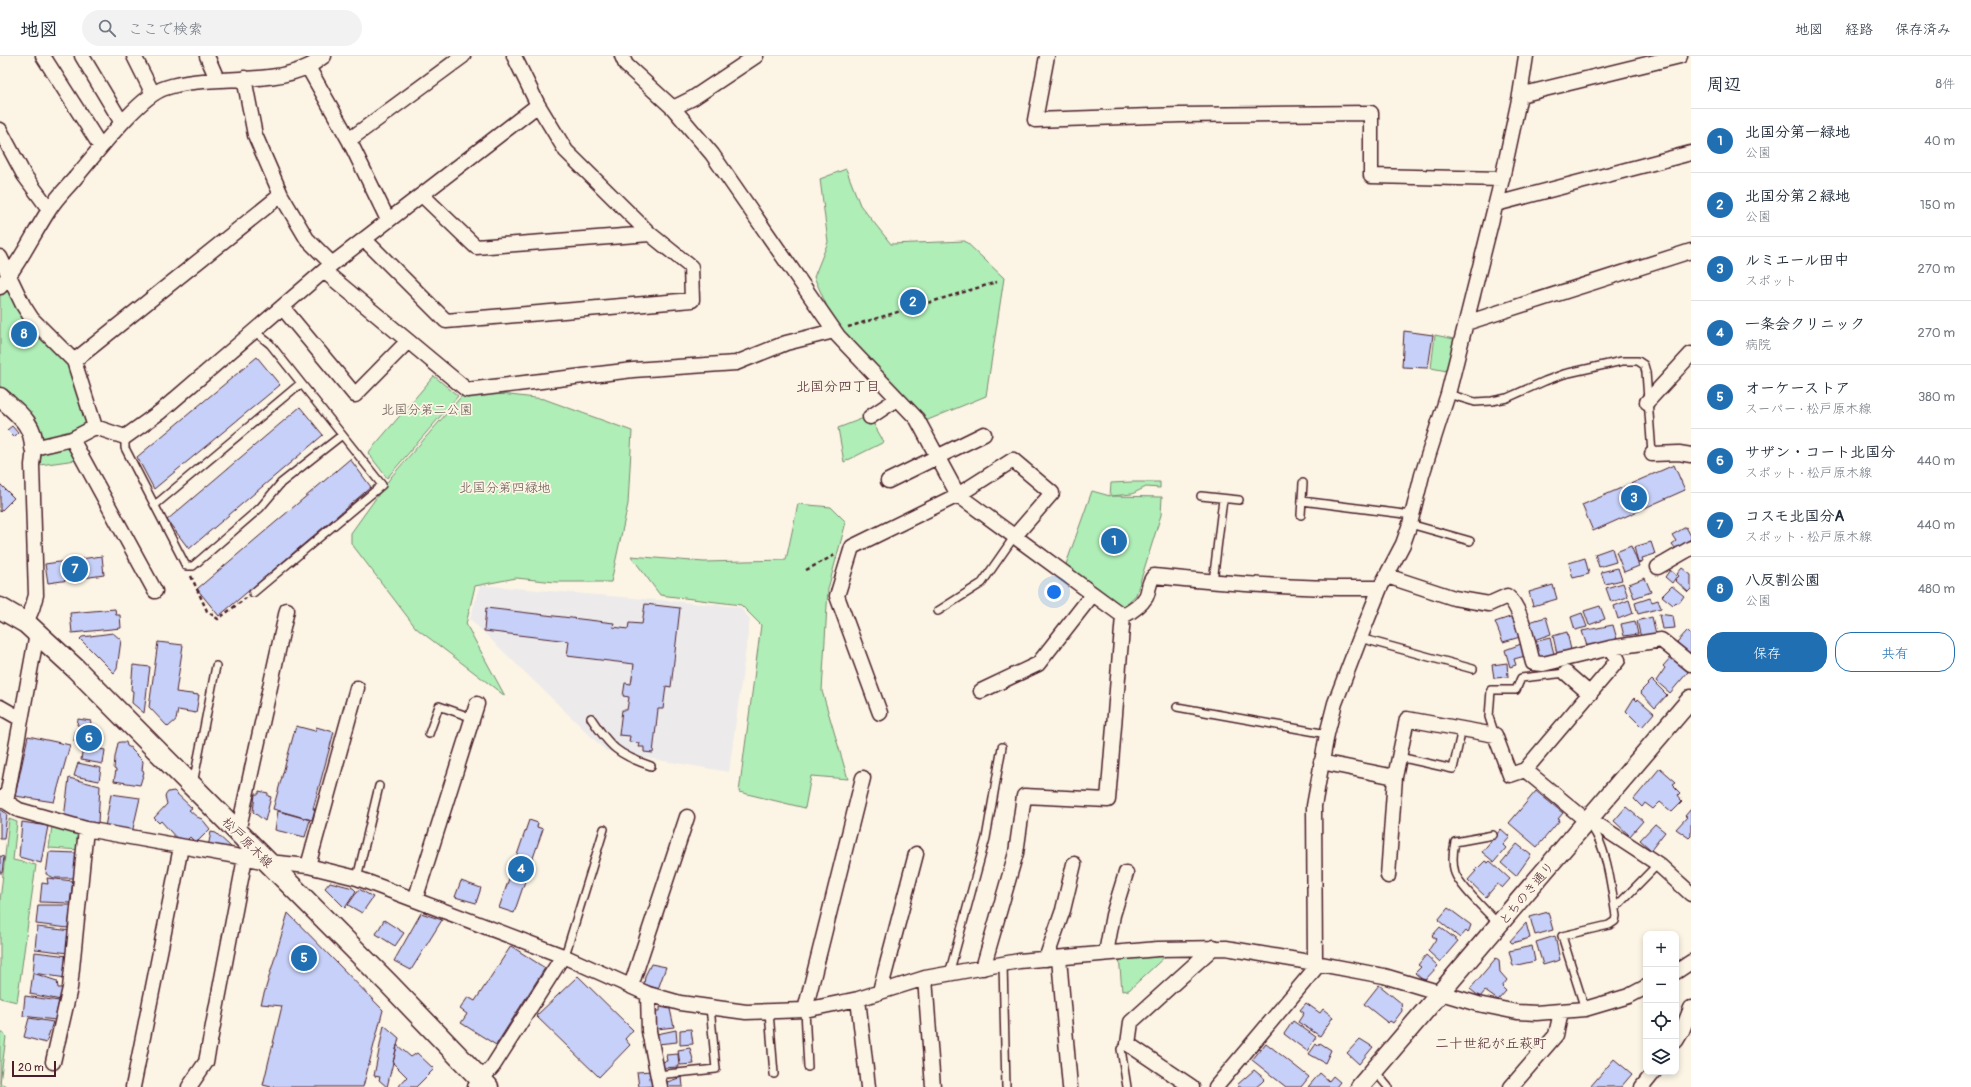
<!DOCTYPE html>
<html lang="ja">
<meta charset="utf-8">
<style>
:root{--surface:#fff;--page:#f2f2f3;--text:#1f2937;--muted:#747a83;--line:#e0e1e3;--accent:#1f6fb2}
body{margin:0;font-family:Pangolin,"Klee One",sans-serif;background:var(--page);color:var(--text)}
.controls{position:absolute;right:12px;bottom:12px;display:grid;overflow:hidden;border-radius:8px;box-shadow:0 2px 6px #0003}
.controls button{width:36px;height:36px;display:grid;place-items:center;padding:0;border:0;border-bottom:1px solid var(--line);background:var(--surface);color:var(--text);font:20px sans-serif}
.scale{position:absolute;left:12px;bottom:10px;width:44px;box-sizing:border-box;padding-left:4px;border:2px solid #4a1f2b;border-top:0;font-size:11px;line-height:14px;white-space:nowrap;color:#4a1f2b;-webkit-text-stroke:3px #fcf5e5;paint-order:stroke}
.you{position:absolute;left:1054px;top:536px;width:14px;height:14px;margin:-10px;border:3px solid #fff;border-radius:50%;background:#1a73e8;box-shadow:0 0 0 6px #1a73e833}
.badge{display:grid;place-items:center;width:26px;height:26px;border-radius:50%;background:var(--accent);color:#fff;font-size:13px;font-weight:700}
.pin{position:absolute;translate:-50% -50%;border:2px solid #fff;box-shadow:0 1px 4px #0006}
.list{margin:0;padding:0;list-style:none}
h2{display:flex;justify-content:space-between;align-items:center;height:52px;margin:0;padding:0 16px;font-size:17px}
h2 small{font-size:13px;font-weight:400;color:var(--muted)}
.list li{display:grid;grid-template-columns:26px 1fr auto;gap:12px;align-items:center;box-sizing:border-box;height:64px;padding:0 16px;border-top:1px solid var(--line)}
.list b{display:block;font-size:15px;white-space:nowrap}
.list p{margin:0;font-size:13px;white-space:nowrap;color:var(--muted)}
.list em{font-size:13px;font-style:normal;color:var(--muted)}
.actions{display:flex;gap:8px;padding:12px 16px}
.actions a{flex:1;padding:9px 0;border:1px solid var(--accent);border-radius:16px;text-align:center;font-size:14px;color:var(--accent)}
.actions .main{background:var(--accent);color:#fff}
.icon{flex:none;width:22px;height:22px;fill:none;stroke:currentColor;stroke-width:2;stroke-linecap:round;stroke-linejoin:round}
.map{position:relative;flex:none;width:1691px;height:1031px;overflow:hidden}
header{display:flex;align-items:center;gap:24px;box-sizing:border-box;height:56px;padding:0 20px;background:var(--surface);border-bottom:1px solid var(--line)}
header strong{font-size:19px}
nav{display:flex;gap:22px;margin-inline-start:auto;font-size:14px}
.search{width:280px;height:36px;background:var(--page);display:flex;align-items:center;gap:10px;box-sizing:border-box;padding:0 14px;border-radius:22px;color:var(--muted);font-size:15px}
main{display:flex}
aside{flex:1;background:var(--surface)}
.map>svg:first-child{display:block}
.built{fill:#eceaeb}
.green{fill:#afeeb6;stroke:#7c8670}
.building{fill:#c7d0f8;stroke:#4a1f2b}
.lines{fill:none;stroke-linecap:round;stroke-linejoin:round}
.service-casing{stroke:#4a1f2b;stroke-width:10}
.minor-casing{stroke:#4a1f2b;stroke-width:17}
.tertiary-casing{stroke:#4a1f2b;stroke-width:21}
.secondary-casing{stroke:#4a1f2b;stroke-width:23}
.path{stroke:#4a1f2b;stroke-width:2.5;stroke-dasharray:4 3;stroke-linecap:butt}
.service{stroke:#fcf5e5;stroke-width:7}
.minor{stroke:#fcf5e5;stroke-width:14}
.tertiary{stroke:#fcf5e5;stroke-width:18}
.secondary{stroke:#fcf5e5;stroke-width:20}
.labels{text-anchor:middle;stroke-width:3.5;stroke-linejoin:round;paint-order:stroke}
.park-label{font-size:13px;fill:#63534e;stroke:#fcf5e5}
.street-label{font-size:13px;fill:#4a1f2b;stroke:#fcf5e5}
.neighbourhood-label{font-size:14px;fill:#4a1f2b;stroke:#fcf5e5}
</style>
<header>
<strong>地図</strong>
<div class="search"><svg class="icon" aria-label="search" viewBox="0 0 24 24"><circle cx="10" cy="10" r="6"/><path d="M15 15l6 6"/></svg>ここで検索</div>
<nav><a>地図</a><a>経路</a><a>保存済み</a></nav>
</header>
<main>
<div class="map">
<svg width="1691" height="1031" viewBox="0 0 1691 1031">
<rect width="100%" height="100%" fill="#fcf5e5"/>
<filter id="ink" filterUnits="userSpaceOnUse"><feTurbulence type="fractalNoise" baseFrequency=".025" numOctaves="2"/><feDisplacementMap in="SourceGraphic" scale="8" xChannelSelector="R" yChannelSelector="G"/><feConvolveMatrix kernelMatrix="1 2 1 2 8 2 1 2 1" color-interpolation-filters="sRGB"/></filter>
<g filter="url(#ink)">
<path class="built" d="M480,529L740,551L750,563L729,716L606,695L470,563Z"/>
<path class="green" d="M846,113L860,149L891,188L965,185L1004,222L986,340L923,366L836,271L814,221L828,186L820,123Z
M9,220L23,249L75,307L95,371L34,392L0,341V229Z
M1435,279L1454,283L1447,315L1431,312Z
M434,320L458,340L387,422L368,397Z
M467,334L544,343L632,375L628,448L611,526H555L516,522L475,530L466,568L505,640L416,572L351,487V477L391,421Z
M869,360L884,386L844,406L838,372Z
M69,386L76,404L40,409L42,391Z
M1131,426H1160V432L1146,431L1132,438L1111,440L1162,441L1161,459L1136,539L1123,551L1065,511L1092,435L1110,440L1111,427Z
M798,448L831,451L846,466L828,533L822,635L848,723L811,720L805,752L739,736L761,569L741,549L660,539L631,500L704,506L786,504Z
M9,763L17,766L13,804L36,809L17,946L0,942V845Z
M52,770L72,772L82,784L81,794L49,792Z
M1170,896L1129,934L1122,935L1119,900Z
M0,976L3,977L6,981L0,1027L8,1031H0Z"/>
<path class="building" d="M1404,275L1433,279L1428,312L1402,311Z
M257,301L280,329L154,433L137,401Z
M300,351L323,379L189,493L167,464Z
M12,370L18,377L14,381L7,374Z
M350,403L371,431L219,560L197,533Z
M1674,409L1685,434L1593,475L1582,449Z
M0,428L14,442L0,456Z
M1686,471L1691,480V483L1676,493L1672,488L1676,485L1672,479Z
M1651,486L1655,498L1642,502L1643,505L1638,507L1634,491Z
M1631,490L1639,510L1624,516L1616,496Z
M1612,492L1616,506L1599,511L1595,498Z
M102,500L104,519L48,527L45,508Z
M1585,502L1589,518L1573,522L1569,507Z
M1618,512L1622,524L1605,528L1601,516Z
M1682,512L1691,519V533L1688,536L1675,524L1679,520L1677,518Z
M1670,514L1677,520L1672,527L1665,521Z
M1645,522L1651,536L1634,542L1629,528Z
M1623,527L1628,541L1611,546L1606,532Z
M1553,529L1557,543L1533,550L1529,536Z
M1672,530L1684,540L1679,547L1676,546L1673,549L1662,540Z
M1650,542L1652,546L1658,544L1661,552L1638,558L1635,547Z
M1629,544L1633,557L1618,563L1614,550Z
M645,548L680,552L671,631L666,630L663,653H658L653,697L644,696V691H639L640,687L629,686L630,680L619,679L622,654H627L629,641L623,640L625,627L631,628L634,608L567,600L569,585L484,575L486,552L614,567L613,571L628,573L629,567L642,568Z
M1600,550L1605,563L1589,569L1584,555Z
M115,553L116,559H120L121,572L72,577L70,557Z
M1582,557L1587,571L1575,574L1571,561Z
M1659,558L1673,560L1675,572L1662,573Z
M1513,560L1520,581L1503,586L1495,566Z
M1546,561L1551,578L1534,584L1529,566Z
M1652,561L1656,578L1641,582L1637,565Z
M1635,565L1638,578L1624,580L1621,568Z
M1613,569L1617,583L1587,590L1582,575Z
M1687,575L1691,579V601L1677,586Z
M1567,576L1571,594L1557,598L1553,580Z
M113,577L121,584L117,613L114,617L80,583L82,581Z
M1550,582L1554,598L1538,602L1534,586Z
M158,586L183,589L176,636L199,639L196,657L178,654L176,664L168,671L149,651Z
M1521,588L1525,600L1514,603L1516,609L1510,611L1505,594Z
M1671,601L1688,616L1670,637L1656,625L1665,612L1663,610Z
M1507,607L1508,621L1494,622L1492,609Z
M133,609L150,611L144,657L132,647L133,635L131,634Z
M1652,624L1667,639L1655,652L1640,636Z
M1634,642L1637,645L1638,643L1654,657L1642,671L1626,655Z
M78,663L91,665L90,671L77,669Z
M296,670L315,675L316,671L334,676L313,753H315L312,764L273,753Z
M84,673L96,675L95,678L105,680L103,690L74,685L76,674L84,675Z
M28,680L70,689L54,746L15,740Z
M120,686H126L127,690L131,692L132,694L143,705L142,715L144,716L140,729L114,725L116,714L114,713L115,701L118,687Z
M83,690L105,694L103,708L81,704Z
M78,707L101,712L99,725L74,720Z
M1660,712L1676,726L1673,728L1675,730L1674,731L1680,737L1678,739L1681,743L1680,744L1682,746L1672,756L1660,746L1653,753L1645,747L1642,751L1634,743Z
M69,722L100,730L98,767L64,762Z
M174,735L192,752L189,754L197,761L202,763L210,773L196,787L190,781L184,787L180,783L178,784L161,765L159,767L154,762L167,748L165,740L168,736Z
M259,735L268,737V740L271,741L265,765L253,756L255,738H259Z
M1536,735L1563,757L1558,763L1560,764L1537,791L1509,767Z
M111,738L140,742L132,777L105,771Z
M1626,751L1643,765L1630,780L1614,765Z
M0,753L7,758L4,783H0Z
M1691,753V780L1689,782L1676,773L1687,761L1685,760Z
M278,755L310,764L305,781L275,774Z
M529,764L538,767L537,771L543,773L514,857L499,852Z
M22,766L48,770L41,807L19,801Z
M1655,768L1665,776L1651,794L1640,784Z
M1501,773L1510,781L1503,789L1506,792L1494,806L1482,796Z
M211,776L216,777L231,791L230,795L208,791Z
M1517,788L1531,799L1516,820L1501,807Z
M49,796L78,797L74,822H54L46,818Z
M0,800L4,801L2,817H0Z
M1485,805L1488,807L1490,805L1510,823L1502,832L1497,828L1486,841L1468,824L1476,815L1474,814L1477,811L1478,812Z
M47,822L73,825L70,847L40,846L42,827L48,828Z
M461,825L481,832L476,847L455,841Z
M330,826L353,832L356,835L345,852L325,832Z
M359,833L373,841L362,857L348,849Z
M38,849H71L68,872L36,868Z
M1448,852L1471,869L1468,877L1466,875L1460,882L1438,864Z
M1548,856L1553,874L1535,879L1530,861Z
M288,857L383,954L363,1031H271L263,1029L282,950L261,948Z
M421,857L442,864L411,914L394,905Z
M384,864L404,877L395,890L376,878Z
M1526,867L1530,882L1512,887L1510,885Z
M37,871L72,875L69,897L35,893Z
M1440,871L1458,885L1440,906L1428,895L1436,883L1432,880Z
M1555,880L1560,904L1543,909L1536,886Z
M511,890L545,912L496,989L461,967L467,958L460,953L468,941L475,945Z
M1532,890L1535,905L1513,910L1509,895Z
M35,896L68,900L66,922L33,917Z
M1426,899L1438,910L1424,925L1415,917L1421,911L1418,909Z
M1496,902L1499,904L1500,916L1507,924L1502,931L1506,935L1498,944L1485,935L1480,941L1470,933Z
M651,908L666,911L658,933L644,928L645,920Z
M33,917L57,925L58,932H63L61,944L30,938Z
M578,920L633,974L625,983L630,989L599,1021L536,960Z
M1379,929L1401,947L1402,955L1393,967L1390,965L1388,967L1364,948Z
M25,940L59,945L55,964L23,960Z
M1306,947L1320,957L1323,953L1333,961L1320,980L1298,966L1304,957L1300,954Z
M660,951L670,953L674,971L657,973L655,955H660Z
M29,962L53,966L46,987L24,981Z
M1293,965L1316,981L1307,995L1284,978Z
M384,969L399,982L387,1031L379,1024L380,1021L374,1020Z
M691,973L693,988L680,989V974Z
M676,974L677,986L658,988L657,978Z
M1360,983L1373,991L1359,1008L1347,997Z
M1266,987L1309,1021L1301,1031H1286L1252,1004Z
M1320,987L1331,994L1325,1007L1309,998L1316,988L1318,990Z
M397,989L411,1001L417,997L434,1013L416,1031H398L407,1021L393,1007Z
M690,992L694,1008L680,1009L678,994Z
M678,998L679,1011L662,1012L661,1006L667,1005L666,999Z
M1614,1003L1632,1018L1621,1031H1590Z
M1254,1014L1265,1023L1261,1027L1256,1031H1239L1237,1029Z
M651,1015L654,1030L639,1031L637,1016Z
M1320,1017L1329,1025L1333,1020L1340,1026L1336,1031H1308Z
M682,1021L683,1031H668L667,1026Z"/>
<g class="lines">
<g class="service-casing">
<path id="service" d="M1448,338L1475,346L1492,345L1507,342L1545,325L1564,318L1622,305H1638L1644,309L1646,316L1652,398
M125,381V392L186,510H193L260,452L281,427L342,379
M1201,440L1239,444
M1302,445L1412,459
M155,449L301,327
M1301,459L1303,427
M1410,468L1470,485
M1213,526L1223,443
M253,537L382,429L270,288L254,275
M938,555L982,527L1014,481
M1360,582L1473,613
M1177,651L1327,678
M591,662C610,691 618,699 651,710
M429,678L439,650L473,662
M1495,679L1489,661L1491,634H1516L1521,622L1566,617
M1399,701L1453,713L1462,673
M193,728L216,610
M1493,779L1455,786C1453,795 1452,807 1455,817C1460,831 1488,856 1499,869
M357,822L379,730
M1615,852L1658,808
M563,900L567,893L604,773
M1003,908L1006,1031
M949,918L986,782L1002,691
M1585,953L1562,880L1609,869L1615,865L1616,860C1612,836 1607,789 1591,771
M805,954L808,1011
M769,956L774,1018
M1374,1014L1388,1031
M657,1019L716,1013L710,951
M1127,1031L1121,993L1128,988"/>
</g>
<g class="minor-casing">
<path id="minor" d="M43,0L101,91
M82,0L122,67
M134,0L153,38
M207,0L217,23
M622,0L626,9L673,52L712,98L838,280L917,363L958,439L1123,560C1131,556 1141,549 1146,541C1150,533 1147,528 1154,520C1230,528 1304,533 1380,532
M1047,0L1035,64L1180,59L1371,57V120L1502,123
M308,11L349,84L388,164
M244,22L255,79L281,139L307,183L332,208
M1520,39L1680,0
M673,52L693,42L756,0
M0,74L24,119L49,153
M349,84L463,0
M422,139L476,191L650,178
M1496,148L1691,97
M364,183L446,265L692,244L691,211L650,178L566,95L538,49L514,0
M0,201L23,249L32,263L74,305L95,371L72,383L34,392L32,409L36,539L32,553L26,567
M324,215L467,334L633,314L736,307L786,287L834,275
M0,231C20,207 32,180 49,154C56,142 67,132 76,121C95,99 139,40 165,32C210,17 267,31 309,10C314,8 319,3 324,0
M282,251L355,339L408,285
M1466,267L1691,195
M74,305L281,139
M1647,346L1691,298
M870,361L897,343
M95,371L125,381L160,356L332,208L538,49
M72,383L155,535
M1652,398L1679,397L1691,399
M888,425L984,378
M1658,511L1691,492
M1387,520L1454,542L1489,548L1507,540C1522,551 1528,589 1533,607L1543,608L1610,592L1661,584L1691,608
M1566,617L1590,638
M981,635L1038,608L1092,539
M0,651L21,663
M880,657L837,540L852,491L958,439L1013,404L1052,437L1014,481
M1321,706L1395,721L1407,663L1495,679L1510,719L1525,714L1587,765L1603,772L1658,808L1691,838
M1525,714L1618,604L1610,592
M0,742L19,754L86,773L268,806L308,810L357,822L563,900L648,938L680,947L746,956L805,954L858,943L925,922L1019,905L1158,893L1226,892L1315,907L1384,920L1478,948L1517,956L1536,957L1585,953L1629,940L1646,931
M6,746L37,577
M238,776L287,554
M308,810L357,632
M1388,820L1395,721
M415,844L477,648
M1106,897L1113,859L1126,817
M1059,902L1070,1031
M1046,903L1063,854L1074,808
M1315,907L1314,750L1327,678L1335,647L1360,582L1380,532L1403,488L1410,468L1422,419L1448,338L1502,123L1520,39L1526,0
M983,912L1016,797L1024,740L1108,744L1123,560
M1676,916L1691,906
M925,922L933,1031
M631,930L687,761
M880,935L916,798
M648,938L649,975L660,1031
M858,943L868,1031
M805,954L863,722
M1676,985L1682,975L1691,952
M53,1006L70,932L86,773
M133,1031L181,791
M189,1031L206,1006L245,802
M475,1031L493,1010L563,900
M1192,1031L1128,988L1131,966L1214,891
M1216,1031L1319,908
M1511,1031L1556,979L1561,956
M1642,1031L1654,1016"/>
</g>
<g class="tertiary-casing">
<path id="tertiary" d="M0,341C17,357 34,367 34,392
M1360,1031L1691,643"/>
</g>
<g class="secondary-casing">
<path id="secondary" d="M0,552L26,567L76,613L389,928L488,1031"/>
</g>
<path class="path" d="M848,271L997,226
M806,514L835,499
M191,520L207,555L218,563L246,542"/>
<use href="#service" class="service"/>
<use href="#minor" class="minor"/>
<use href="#tertiary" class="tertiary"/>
<use href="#secondary" class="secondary"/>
</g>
</g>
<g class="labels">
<g class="park-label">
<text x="427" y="358">北国分第二公園</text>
<text x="505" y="436">北国分第四緑地</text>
</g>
<g class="street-label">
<text transform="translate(248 786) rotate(45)" y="5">松戸原木線</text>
<text transform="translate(1526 837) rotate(-50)" y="5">とちのき通り</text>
</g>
<g class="neighbourhood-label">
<text x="838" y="335">北国分四丁目</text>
<text x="1491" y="992">二十世紀が丘萩町</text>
</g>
</g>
</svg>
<div class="controls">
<button>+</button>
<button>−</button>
<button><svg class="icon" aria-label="locate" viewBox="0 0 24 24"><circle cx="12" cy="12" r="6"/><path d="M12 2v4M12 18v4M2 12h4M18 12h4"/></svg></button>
<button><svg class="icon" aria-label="layers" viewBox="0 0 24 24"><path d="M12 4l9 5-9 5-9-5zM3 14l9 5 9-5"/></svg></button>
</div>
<div class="scale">20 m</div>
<div class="you"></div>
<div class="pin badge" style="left:1114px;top:485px">1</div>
<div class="pin badge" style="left:913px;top:246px">2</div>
<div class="pin badge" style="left:1634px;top:442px">3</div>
<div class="pin badge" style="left:521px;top:813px">4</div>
<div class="pin badge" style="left:304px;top:902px">5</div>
<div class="pin badge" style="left:89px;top:682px">6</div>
<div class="pin badge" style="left:75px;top:513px">7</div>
<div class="pin badge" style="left:24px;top:278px">8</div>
</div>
<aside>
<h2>周辺<small>8件</small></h2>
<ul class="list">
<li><span class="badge">1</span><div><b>北国分第一緑地</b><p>公園</p></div><em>40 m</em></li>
<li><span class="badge">2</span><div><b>北国分第２緑地</b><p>公園</p></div><em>150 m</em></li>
<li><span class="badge">3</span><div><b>ルミエール田中</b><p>スポット</p></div><em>270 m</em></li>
<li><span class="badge">4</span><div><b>一条会クリニック</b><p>病院</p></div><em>270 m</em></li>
<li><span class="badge">5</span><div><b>オーケーストア</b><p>スーパー · 松戸原木線</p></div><em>380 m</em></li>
<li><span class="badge">6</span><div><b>サザン・コート北国分</b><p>スポット · 松戸原木線</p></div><em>440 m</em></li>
<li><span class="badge">7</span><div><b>コスモ北国分A</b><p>スポット · 松戸原木線</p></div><em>440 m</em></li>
<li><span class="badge">8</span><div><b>八反割公園</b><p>公園</p></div><em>480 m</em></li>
</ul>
<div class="actions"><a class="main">保存</a><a>共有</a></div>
</aside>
</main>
